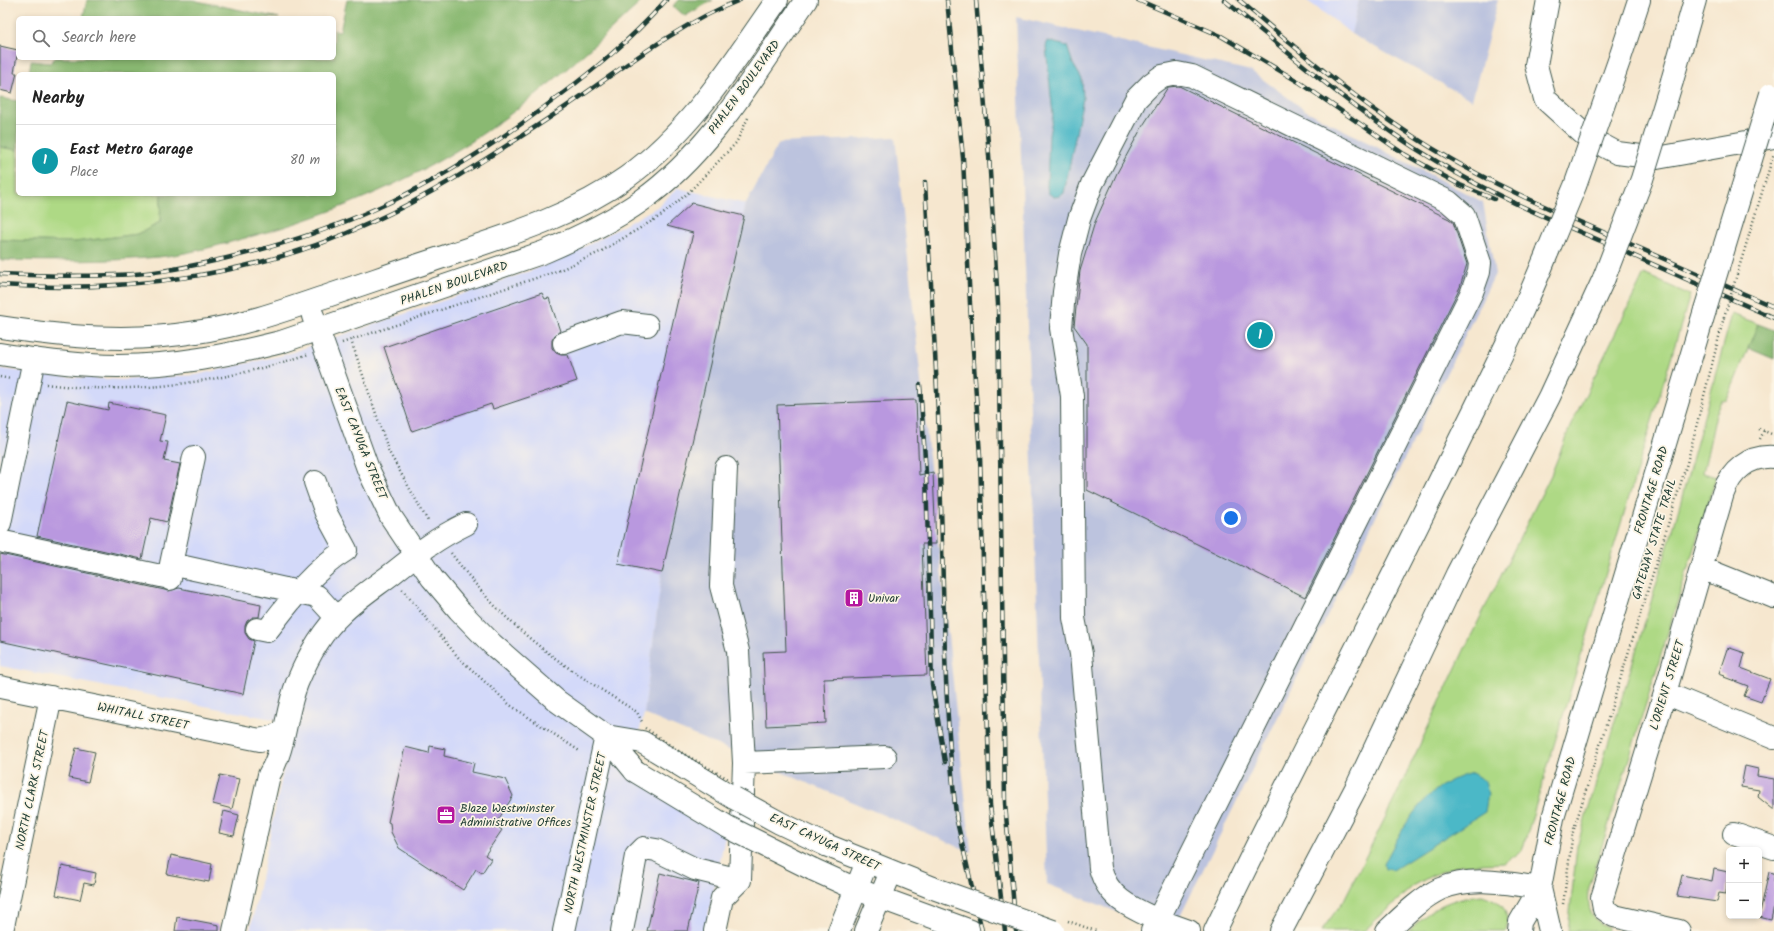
<!DOCTYPE html>
<meta charset="utf-8">
<style>
:root{--surface:#fff;--page:#f2f2f2;--text:#222;--muted:#767676;--line:#e0e0e0;--accent:#111827}
body{margin:0;font-family:Kalam,sans-serif;background:var(--page);color:var(--text)}
.controls{position:absolute;right:12px;bottom:12px;display:grid;overflow:hidden;border-radius:6px;box-shadow:0 2px 6px #0003}
.controls button{width:36px;height:36px;display:grid;place-items:center;padding:0;border:0;border-bottom:1px solid var(--line);background:var(--surface);color:var(--text);font:20px sans-serif}
.you{position:absolute;left:1231px;top:518px;width:14px;height:14px;margin:-10px;border:3px solid #fff;border-radius:50%;background:#1a73e8;box-shadow:0 0 0 6px #1a73e833}
.badge{display:grid;place-items:center;width:26px;height:26px;border-radius:50%;background:var(--accent);color:#fff;font-size:13px;font-weight:700}
.pin{position:absolute;translate:-50% -50%;border:2px solid #fff;box-shadow:0 1px 4px #0006}
.list{margin:0;padding:0;list-style:none}
h2{display:flex;justify-content:space-between;align-items:center;height:52px;margin:0;padding:0 16px;font-size:17px}
h2 small{font-size:13px;font-weight:400;color:var(--muted)}
.list li{display:grid;grid-template-columns:26px 1fr auto;gap:12px;align-items:center;box-sizing:border-box;height:72px;padding:0 16px;border-top:1px solid var(--line)}
.list b{display:block;font-size:15px;white-space:nowrap}
.list p{margin:0;font-size:13px;white-space:nowrap;color:var(--muted)}
.list em{font-size:13px;font-style:normal;color:var(--muted)}
.icon{flex:none;width:22px;height:22px;fill:none;stroke:currentColor;stroke-width:2;stroke-linecap:round;stroke-linejoin:round}
.map{position:relative;flex:none;width:1774px;height:931px;overflow:hidden}
.search{position:absolute;background:var(--surface);box-shadow:0 2px 6px #0003;left:16px;top:16px;width:320px;height:44px;display:flex;align-items:center;gap:10px;box-sizing:border-box;padding:0 14px;border-radius:6px;color:var(--muted);font-size:15px}
.panel{position:absolute;background:var(--surface);box-shadow:0 2px 6px #0003;left:16px;top:72px;width:320px;height:124px;border-radius:6px}
.map>svg:first-child{display:block}
.built{fill:#d3d9f9}
.industrial{fill:#bcc3de}
.green{fill:#aed985;stroke:#668b5c}
.forest{fill:#8ab972;stroke:#547b53}
.water{fill:#4bb8c7;stroke:#357a7e}
.building{fill:#b998df}
.lines{fill:none;stroke-linecap:round;stroke-linejoin:round}
.minor-casing{stroke:#3f564b;stroke-width:24}
.major-casing{stroke:#3f564b;stroke-width:24}
.highway-casing{stroke:#3f564b;stroke-width:24}
.path{stroke:#3f564b;stroke-width:2.5;stroke-dasharray:1 3;stroke-linecap:butt}
.minor{stroke:#fff;stroke-width:22}
.major{stroke:#fff;stroke-width:22}
.highway{stroke:#fff;stroke-width:22}
.rail-casing{stroke:#1f3d34;stroke-width:4.5}
.rail{stroke:#fcf5e5;stroke-width:3;stroke-dasharray:9;stroke-linecap:butt}
.minor-bridge-casing{stroke:#3f564b;stroke-width:24;stroke-linecap:butt}
.major-bridge-casing{stroke:#3f564b;stroke-width:24;stroke-linecap:butt}
.highway-bridge-casing{stroke:#3f564b;stroke-width:24;stroke-linecap:butt}
.path-bridge{stroke:#3f564b;stroke-width:2.5;stroke-dasharray:1 3;stroke-linecap:butt}
.minor-bridge{stroke:#fff;stroke-width:22}
.major-bridge{stroke:#fff;stroke-width:22}
.highway-bridge{stroke:#fff;stroke-width:22}
.labels{text-anchor:middle;stroke-width:3.5;stroke-linejoin:round;paint-order:stroke}
.street-label{font-size:12px;fill:#1f3d34;stroke:#fcf5e5}
.poi-label{font-size:12px;fill:#1f3d34;stroke:#fcf5e5;text-anchor:start}
</style>
<div class="map">
<svg width="1774" height="931" viewBox="0 0 1774 931">
<rect width="100%" height="100%" fill="#fcf5e5"/>
<filter id="ink" filterUnits="userSpaceOnUse"><feTurbulence type="fractalNoise" baseFrequency=".025" numOctaves="2"/><feDisplacementMap in="SourceGraphic" scale="8" xChannelSelector="R" yChannelSelector="G"/><feConvolveMatrix kernelMatrix="1 2 1 2 8 2 1 2 1" color-interpolation-filters="sRGB"/></filter>
<filter id="wash" filterUnits="userSpaceOnUse"><feTurbulence type="fractalNoise" baseFrequency=".012" numOctaves="4" result="noise"/><feDisplacementMap in="SourceGraphic" scale="16" xChannelSelector="R" yChannelSelector="G"/><feGaussianBlur stdDeviation="0.9" result="paint"/><feColorMatrix in="noise" values="0 0 0 0 0 0 0 0 0 0 0 0 0 0 0 0 0 1.4 0 .05"/><feComposite in="paint" operator="in"/></filter>
<g filter="url(#wash)">
<rect width="100%" height="100%" fill="#f6e7cf"/>
<path class="built" d="M1306,0H1359L1351,34L1335,21Z
M678,188L746,204L662,573L644,714L628,774L726,832L705,931H250L293,723L0,666V369L72,377L122,380L196,375L284,355L536,269L594,242L657,207Z"/>
<path class="industrial" d="M1359,0H1498L1472,100L1351,34Z
M1016,17L1251,71L1305,110L1483,202L1495,274L1173,931H1165L1047,884Z
M895,137L971,852L644,714L662,573L746,204L779,143Z"/>
<path class="green" d="M0,147L18,150V194H161L160,223L138,234L75,242L0,240Z
M1644,274L1690,295L1522,851L1504,863L1460,865L1433,875L1413,886L1364,931H1321L1344,900L1393,802L1466,646L1551,475L1570,427Z
M1732,314L1758,324L1727,400L1721,401L1717,409L1718,410L1716,414L1703,473L1716,477L1589,888C1588,908 1588,919 1608,927L1607,931H1568L1577,846L1674,526Z
M1482,895C1501,901 1510,909 1506,931H1409C1430,908 1450,898 1482,895Z"/>
<path class="forest" d="M87,0H192L279,18H83Z
M347,0H643C582,57 519,114 446,157C387,191 319,218 253,236C223,244 190,254 158,257C106,262 53,261 0,260V240L75,242L138,234L160,223L161,194H334V74H29L31,61L50,63L55,58H334V30L340,31Z
M678,0H713L685,16L673,6Z
M0,98L18,101V150L0,147Z
M1758,324L1774,330V359L1748,348Z"/>
<path class="water" d="M1047,41L1067,46L1073,64L1082,79L1083,98L1064,193L1060,196L1054,197L1048,193L1047,186L1049,135L1053,115L1046,47Z
M1472,773L1485,781L1488,794L1485,812L1393,870L1385,869L1384,864C1405,823 1424,785 1472,773Z"/>
<g id="blocks">
<path class="building" d="M0,46L18,50L14,73H17L12,93L0,90Z
M1179,86L1449,219L1453,222L1467,264L1460,287L1305,597L1087,490V344L1074,326L1080,271L1095,222L1117,173L1142,127L1168,87Z
M692,203L744,216L662,573L618,564L693,233L667,226Z
M542,293L545,299L549,298L560,331L555,335L552,340V348L556,353L561,355H568L577,381L493,409L491,404L412,431L384,347Z
M916,400L919,475L933,472L936,544H922L927,675L824,679L826,723L766,726L763,652L786,651L777,405Z
M67,401L108,410L109,403L166,415L160,441L168,442L164,461L180,464L167,522L151,518L142,559L37,536Z
M0,554L169,591L179,588L261,605L259,617H253L247,621L245,626V633L249,639L254,641L243,694L0,641Z
M1730,648L1745,653L1741,668L1770,679L1761,702L1744,696L1748,686L1724,677L1725,675L1719,673L1727,649Z
M430,746L445,749L444,756L474,763L472,772L505,779L513,796L495,825L502,830L485,855L491,859L482,873L476,869L463,890L399,848L391,832L390,823L388,822L405,747L429,753Z
M76,748L95,752L88,782L69,778Z
M1745,766L1758,769L1757,776L1774,779V810L1758,797L1759,790L1741,787Z
M220,775L239,779L232,809L213,804Z
M224,811L239,815L234,836L219,833Z
M171,855L212,864L209,882L167,874Z
M62,866L96,873L94,885L84,883L80,900L56,895Z
M1714,869L1728,872L1726,894L1719,893L1717,902L1677,896L1682,875L1712,881Z
M1769,872L1774,873V906L1771,920L1759,917Z
M660,873L699,883L688,931H647Z
M177,917L219,925V931H175Z"/>
</g>
</g>
<g filter="url(#ink)">
<use href="#blocks" fill-opacity="0" stroke="#3f564b" stroke-width="1"/>
<g class="lines">
<g class="minor-casing">
<path id="minor" d="M1548,0L1536,65L1545,99L1587,137L1617,153L1657,158L1774,137
M1177,73L1192,76L1449,202L1464,215L1480,263L1479,272L1472,292L1158,920C1132,908 1108,899 1100,868L1081,654L1074,618L1072,396L1061,328L1064,292L1070,254L1079,219L1092,184L1136,99L1151,84L1162,76Z
M564,343L622,322L647,325
M726,468L721,586L738,651L744,763
M0,523L34,359
M0,539L4,542L170,578
M171,564L317,596L337,618
M1702,568L1774,597
M170,579L171,564L194,457
M257,629L267,631C290,601 313,570 346,550L326,513L315,482
M0,687L260,740L275,736L284,730
M1665,693L1774,738
M1734,834L1774,848
M740,880L744,763L885,757
M1540,888L1550,931
M2,931L51,697
M234,931L269,775C286,747 285,713 297,683C307,659 321,632 341,614C357,598 376,586 393,573C418,553 437,538 466,524
M564,931L606,736
M622,931L636,856L644,848L656,850L695,869L740,880
M715,931L722,898L740,880
M1152,931L1158,920L1189,931
M1387,931C1402,917 1421,898 1440,889C1471,875 1507,883 1540,888
M1519,931L1520,922L1540,888L1553,818L1705,310
M1679,931L1614,916L1604,909L1602,898L1665,693L1723,493C1731,471 1749,455 1774,457"/>
</g>
<g class="major-casing">
<path id="major" d="M313,316L368,469L391,517L432,578L459,610L492,644L557,701L606,736L635,771
M0,327C65,337 130,343 196,332C239,326 280,312 321,298C358,286 394,273 431,261C499,238 568,219 627,177C691,131 733,63 777,0
M0,354C39,360 79,366 118,366C174,366 228,355 281,342L544,252C577,238 611,222 641,201C711,152 758,69 806,0
M606,736L642,742L734,798
M826,845L933,888
M812,869L856,889L971,931"/>
</g>
<g class="highway-casing">
<path id="highway" d="M1620,58L1639,0
M1672,81L1695,0
M839,931L867,862
M866,931L891,872
M1215,931C1294,766 1380,605 1459,441C1490,378 1522,316 1548,251
M1281,931L1357,786L1457,574L1549,397L1604,278"/>
</g>
<path class="path" d="M351,340L389,452L429,523
M342,343L560,270L600,252L662,215L689,192L736,143L748,118
M0,377L11,379
M46,384C135,396 224,382 309,354
M1759,429L1774,435
M1760,439L1764,431
M451,553C466,573 482,593 500,611C539,651 590,683 637,712L643,724
M402,589L458,657L510,705L581,752
M1563,904L1573,832L1687,463L1724,317"/>
<use href="#minor" class="minor"/>
<use href="#major" class="major"/>
<use href="#highway" class="highway"/>
<g class="rail-casing">
<path id="rail" d="M947,0L963,158L970,304L980,456L990,805L1005,931
M976,0L989,155L998,304L1005,803L1016,931
M1138,0L1221,36L1299,82L1404,154L1460,185L1494,199
M1224,0C1293,56 1360,116 1436,161C1488,193 1545,217 1601,241C1658,267 1716,292 1774,318
M1239,0C1304,55 1368,111 1442,154C1494,185 1550,209 1605,233C1662,258 1718,283 1774,307
M925,182C930,278 938,375 940,472C944,589 943,706 957,822
M0,274C45,276 90,277 135,274C166,272 197,265 227,258C348,230 439,185 539,111C584,78 630,42 666,0
M0,285C125,293 256,276 370,223C434,194 491,156 549,118C610,78 673,26 740,0
M920,385L926,473L932,684L945,762
M956,817L982,931"/>
</g>
<use href="#rail" class="rail"/>
<g class="minor-bridge-casing">
<path id="minor-bridge" d="M1705,310L1771,94"/>
</g>
<g class="major-bridge-casing">
<path id="major-bridge" d="M635,771L726,826L812,869
M734,798L780,823L826,845
M933,888L1053,931"/>
</g>
<g class="highway-bridge-casing">
<path id="highway-bridge" d="M1548,251L1575,186L1620,58
M1604,278L1642,179L1672,81"/>
</g>
<path class="path-bridge" d="M1724,317L1774,153
M645,728L677,750L730,780
M1068,921L1096,931"/>
<use href="#minor-bridge" class="minor-bridge"/>
<use href="#major-bridge" class="major-bridge"/>
<use href="#highway-bridge" class="highway-bridge"/>
</g>
</g>
<defs>
<g id="building-square" transform="scale(1)"><rect x="-9" y="-9" width="18" height="18" rx="4" fill="#b5179e" stroke="#fcf5e5"/><path d="M-4-6H4V6H1V3H-1V6H-4ZM-2.5-4.3h1.7v1.8h-1.7ZM.8-4.3h1.7v1.8H.8ZM-2.5-1h1.7V.8h-1.7ZM.8-1h1.7V.8H.8Z" fill="#fff"/></g>
<g id="office-square" transform="scale(1)"><rect x="-9" y="-9" width="18" height="18" rx="4" fill="#b5179e" stroke="#fcf5e5"/><path d="M-6-3h4V-5.5h4V-3h4V5H-6ZM-1-4.5V-3h2v-1.5ZM-6 0V1H6V0Z" fill="#fff"/></g>
</defs>
<g fill-rule="evenodd">
<use href="#building-square" x="854" y="598"/>
<use href="#office-square" x="446" y="815"/>
</g>
<g class="labels">
<g class="street-label">
<text transform="translate(744 87) rotate(-54)" y="4">PHALEN BOULEVARD</text>
<text transform="translate(454 283) rotate(-19)" y="4">PHALEN BOULEVARD</text>
<text transform="translate(361 443) rotate(68)" y="4">EAST CAYUGA STREET</text>
<text transform="translate(1651 490) rotate(-73)" y="4">FRONTAGE ROAD</text>
<text transform="translate(1654 539) rotate(-73)" y="4">GATEWAY STATE TRAIL</text>
<text transform="translate(1667 685) rotate(-73)" y="4">L'ORIENT STREET</text>
<text transform="translate(143 716) rotate(12)" y="4">WHITALL STREET</text>
<text transform="translate(32 790) rotate(-78)" y="4">NORTH CLARK STREET</text>
<text transform="translate(1560 801) rotate(-75)" y="4">FRONTAGE ROAD</text>
<text transform="translate(585 833) rotate(-78)" y="4">NORTH WESTMINSTER STREET</text>
<text transform="translate(825 842) rotate(25)" y="4">EAST CAYUGA STREET</text>
</g>
<g class="poi-label">
<text x="868" y="602">Univar</text>
<text x="460" y="812">Blaze Westminster<tspan x="460" dy="14">Administrative Offices</tspan></text>
</g>
</g>
</svg>
<div class="controls">
<button>+</button>
<button>−</button>
</div>
<div class="you"></div>
<div class="pin badge" style="left:1260px;top:335px;background:#0f9aa8">1</div>
<div class="search"><svg class="icon" aria-label="search" viewBox="0 0 24 24"><circle cx="10" cy="10" r="6"/><path d="M15 15l6 6"/></svg>Search here</div>
<section class="panel">
<h2>Nearby<small></small></h2>
<ul class="list">
<li><span class="badge" style="background:#0f9aa8">1</span><div><b>East Metro Garage</b><p>Place</p></div><em>80 m</em></li>
</ul>
</section>
</div>
